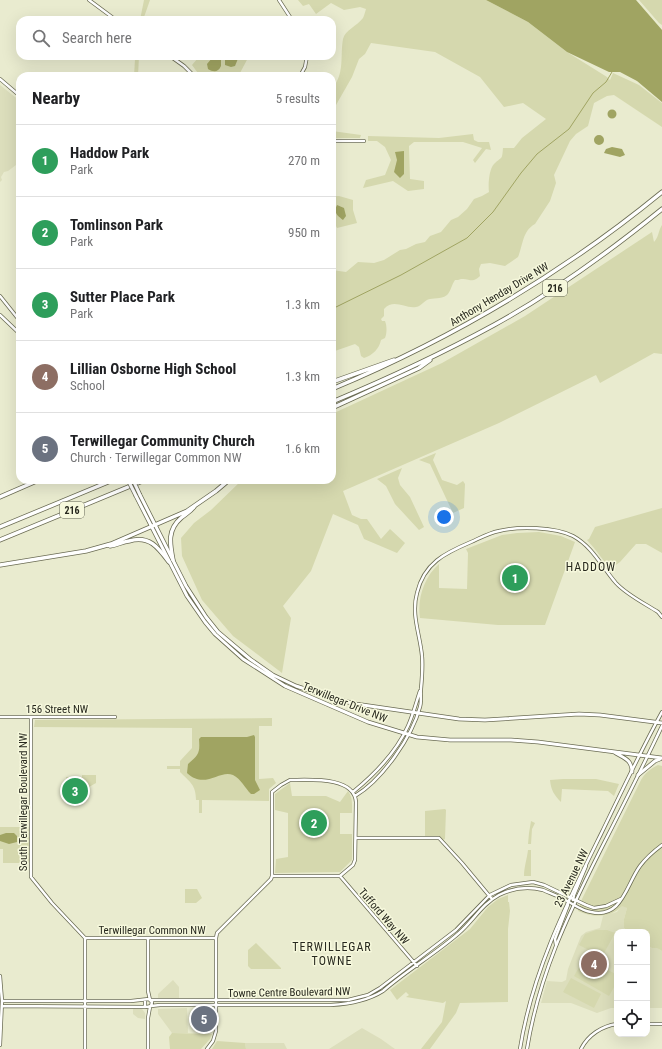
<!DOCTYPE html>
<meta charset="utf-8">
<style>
:root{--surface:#fff;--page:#f6f6f6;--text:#202124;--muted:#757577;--line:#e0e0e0;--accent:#6c6e10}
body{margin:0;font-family:"Roboto Condensed",sans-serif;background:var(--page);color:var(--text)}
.controls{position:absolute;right:12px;bottom:12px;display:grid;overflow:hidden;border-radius:8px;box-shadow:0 4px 16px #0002}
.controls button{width:36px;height:36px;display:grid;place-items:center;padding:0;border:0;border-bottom:1px solid var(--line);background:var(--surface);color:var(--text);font:20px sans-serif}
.you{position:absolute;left:444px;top:517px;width:14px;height:14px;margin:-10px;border:3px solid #fff;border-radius:50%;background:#1a73e8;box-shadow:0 0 0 6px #1a73e833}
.badge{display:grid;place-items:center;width:26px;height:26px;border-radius:50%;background:var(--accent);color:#fff;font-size:13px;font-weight:700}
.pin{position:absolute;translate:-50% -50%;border:2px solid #fff;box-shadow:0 1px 4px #0006}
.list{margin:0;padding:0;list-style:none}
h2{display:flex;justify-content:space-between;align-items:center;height:52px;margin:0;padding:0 16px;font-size:17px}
h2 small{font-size:13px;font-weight:400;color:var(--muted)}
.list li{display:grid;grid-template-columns:26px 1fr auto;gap:12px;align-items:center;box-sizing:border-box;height:72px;padding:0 16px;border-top:1px solid var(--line)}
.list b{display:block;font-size:15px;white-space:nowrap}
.list p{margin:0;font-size:13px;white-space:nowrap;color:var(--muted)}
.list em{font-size:13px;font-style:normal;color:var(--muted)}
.icon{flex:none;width:22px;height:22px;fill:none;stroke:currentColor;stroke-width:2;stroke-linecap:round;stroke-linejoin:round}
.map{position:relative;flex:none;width:662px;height:1049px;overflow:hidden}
.search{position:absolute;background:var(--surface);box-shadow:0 4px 16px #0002;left:16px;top:16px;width:320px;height:44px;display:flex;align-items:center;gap:10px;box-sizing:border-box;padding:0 14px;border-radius:12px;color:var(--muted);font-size:15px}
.panel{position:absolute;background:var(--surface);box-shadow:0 4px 16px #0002;left:16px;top:72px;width:320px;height:412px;border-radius:12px}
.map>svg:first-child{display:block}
.built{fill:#dcdebc}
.green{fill:#d5d8ae}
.water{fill:#a0a462}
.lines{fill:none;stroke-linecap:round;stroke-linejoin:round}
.stream{stroke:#a0a462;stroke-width:1}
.tertiary-casing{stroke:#6a6b53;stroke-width:4}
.secondary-casing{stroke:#6a6b53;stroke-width:4}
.primary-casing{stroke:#6a6b53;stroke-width:4.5}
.motorway-casing{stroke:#6a6b53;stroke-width:5}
.tertiary{stroke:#fff;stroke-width:2.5}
.secondary{stroke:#fff;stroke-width:2.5}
.primary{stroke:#fff;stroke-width:3}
.motorway{stroke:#fff;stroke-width:3.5}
.primary-bridge-casing{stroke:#6a6b53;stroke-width:4.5;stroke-linecap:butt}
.primary-bridge{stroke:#fff;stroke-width:3}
.labels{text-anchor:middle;stroke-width:3;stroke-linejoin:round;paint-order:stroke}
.shield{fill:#f6f8dc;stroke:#656657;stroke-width:1}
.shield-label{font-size:10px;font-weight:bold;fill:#27281e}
.street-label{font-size:11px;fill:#27281e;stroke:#f6f8dc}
.neighbourhood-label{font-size:12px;letter-spacing:1px;fill:#27281e;stroke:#f6f8dc}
</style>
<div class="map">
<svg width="662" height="1049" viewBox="0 0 662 1049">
<rect width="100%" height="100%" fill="#e9ebcf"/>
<path class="built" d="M0,85L20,101V162L8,171L4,172L1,177L2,180L0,182Z
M622,905L627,908L624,919V928L628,932H617V1008H611L597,1013L571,1003H541L547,981L562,982L566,980L568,969L581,936L586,932L600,928L603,916L617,912Z
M647,946L652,948L656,947L662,951V1008H647Z
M173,980L179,987V998H158V994Z
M187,1008L188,1033H172L158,1014V1009Z
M133,1009H142L145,1013V1019L138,1018L133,1014Z
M362,1028L381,1039L395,1049H329Z
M245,1043H284L287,1049H246Z"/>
<path class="green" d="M144,0H150L143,20H140Z
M298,0H486L528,22L567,52L607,77L610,80L613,73L639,85L662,103V127L614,95L607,96L594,103L588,126L576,134L570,141L554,175L556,183L550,201L535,224C522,231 523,246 518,257L505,266L490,263L481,264L479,269L480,276C472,284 470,278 461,279C459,280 457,280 455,280C452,284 451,290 448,294C444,299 435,298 430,299C424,300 422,306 416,307C405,309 394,298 384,309V316L381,319L382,321H385C387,326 387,333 385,338L381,340C379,349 373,355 364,358L361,356L359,347L355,344L332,352V270L346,272L358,262L374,263L384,260L400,250L406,249L416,244L425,242L430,236L441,232L451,220L458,217L467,209L474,199L482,196L489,192C488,185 489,169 494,164C502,156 502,161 503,148H514L522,138L546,119L523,103L504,107L480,77L435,52L371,43L365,54L359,59L352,77L332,112V88C345,75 340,55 343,39C345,30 357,26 363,18C364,16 365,12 366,9L360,7L344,10L331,3L316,14L309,4L303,6Z
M639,0H662V25L659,23Z
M133,56H139L138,76H134L135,59Z
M197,56H265H249L240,73L223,76H200L192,65L198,58Z
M332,131L361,135L360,138H332Z
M473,134L474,140L478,142H489L491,150L486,149L475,163L473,160L482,148L463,142H414L409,146L410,179L424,181V189L408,191L393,181L363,188L366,180L385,175L391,160L385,147L377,141H368V136L439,138Z
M332,196H339L353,200V210L357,223L337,228L332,218Z
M662,225V354L654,353L600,383L596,375L499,423L343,491L352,515L361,519H367L381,539L390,529L405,543L397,553L364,539L358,525L333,514L311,571L283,606L291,618L282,673L233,636L202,600L182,556L181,538L194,523L211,510L242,480H332V414L442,363L525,316L652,232L654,242C659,237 658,231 662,225Z
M436,453L433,460L442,480L457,485L463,481L465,484L464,508L453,513L430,464L419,460Z
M402,468L398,478L400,485L410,497L424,527L419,530L395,504L386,486L377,479Z
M662,508V553L646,544H636L620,562L610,569L594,548L587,540L589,539L595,527Z
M539,532L561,536L575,542L545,625H498L420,618C417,599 424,577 439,564V588L467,589L468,553L466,549L502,535L517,533Z
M272,718V726H259V779L273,778L276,783L269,789V801L202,800V813H199V800H196C196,785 190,782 180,772V769H167V766H180V761L192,748V728L34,727L35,720Z
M658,765L662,766V951L657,948H652L647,946V932H628L624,928V919L627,908L622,906C611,918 593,918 578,911L582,899L641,780C645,773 650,769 658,765Z
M82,775H96V783L68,799L66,777H82Z
M563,779H596L619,784L614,796L608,791L562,789L561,802C554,795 551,790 550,780Z
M290,783L292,796H326L340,802L348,791C353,798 352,804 352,813H340V834H352V860L340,872L275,873L276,859L288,857V813L275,810V794Z
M445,809L446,810L445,839L443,840L439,836H425V811Z
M531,821L535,823L532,829L531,844H528L529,833Z
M0,827H29V863H3V849H0Z
M528,850H531V876H524C524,867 527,859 528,850Z
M185,889H197L202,898L196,903H185Z
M508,895V902H509L510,911L508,929V1002L460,1003L456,1013L430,1049H421L442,1022L446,1001L443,1003L406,997L409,995L406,992L397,1000L390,990L470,929L488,907L498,899Z
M596,930H607L615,933L603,955L600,956L579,945L585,934Z
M256,943L281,968V969H251L248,966V950Z
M585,957L617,975V982L609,996L574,976Z
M571,978L601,994L594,1008L563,992Z
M172,1033L212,1034L210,1039L201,1049H170L169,1037Z
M217,1041L245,1043L246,1049H212Z"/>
<path class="water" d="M486,0H636L662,30V102L637,81L620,72H609L567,52L528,22Z
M210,56H221V66C218,73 213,72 208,69L207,64L212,58Z
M225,56H239L235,66L231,67L225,65Z
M607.5 114a4.5 4.5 0 1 1 9 0a4.5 4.5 0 1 1-9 0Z
M594 140a5 5 0 1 1 10 0a5 5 0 1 1-10 0Z
M612,147L622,149L625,155L620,157L604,153L606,149Z
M404,151V174L400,178L394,172L397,160L395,152Z
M337,205L344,208L346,216L343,220C338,216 333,213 337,205Z
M254,735L255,737V780L260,790L254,794H251C245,788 241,779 233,775C220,769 205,790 187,773L188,764C199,755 200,753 199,739L201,737H247Z
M6,833H14L17,836V842L9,844L0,841V835Z"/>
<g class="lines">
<path class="stream" d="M332,309L401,275L467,238L493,212L521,173L537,154L569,129L593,93L606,82L612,72"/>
<g class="tertiary-casing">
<path id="tertiary" d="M89,0L116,20
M279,0L292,20
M170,56L184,66L194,76
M300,76L305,67L307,56
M0,79L20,96
M332,141H364
M0,717H115
M31,717V877L52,903L85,938
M290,780C309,780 354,776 356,802L355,860L353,865L340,876H272V792L281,785Z
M353,792C375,774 396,753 408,726C413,715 416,703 420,691
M355,796C382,780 412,737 420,707C422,701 420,695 421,689C422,678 423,667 422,656C420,634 411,615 417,593C424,563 445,553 471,542C480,538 489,533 499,531C519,526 555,527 573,536C593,547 602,567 616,583C627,595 644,603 658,612L662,617
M356,838H439L462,863L492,899
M340,876L417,966
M573,900L574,895L586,866
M85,938H216V1031L213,1041L207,1049
M148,938V991L150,1000
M216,938L217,933L271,879L272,876
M556,945L555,939L568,905
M0,976L2,1001L0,1045
M151,1000H348L368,995L380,988L456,930L490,895L511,885L533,882L544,885L586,905L594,908L606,906L621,899
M2,1001H131L149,999L152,1002L151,1006L147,1007L145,1006V1000
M2,1006L145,1007
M151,1006L160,1005H331C350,1004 367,1001 383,991C407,970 435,954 459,933C473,921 482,904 499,895C513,888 528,886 543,890C552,894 561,897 569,902C576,906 583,911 591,912C622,919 626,885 640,866C646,858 654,851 662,845
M647,1024H662
M85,1049V938
M148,1049V1018L150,1007
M581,1049C588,1035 602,1026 617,1024"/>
</g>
<g class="secondary-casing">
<path id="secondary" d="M0,296L20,321
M0,315L20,334
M520,1049C532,972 567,903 601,834C621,793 640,752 662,712
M527,1049C539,975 567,917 600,851C621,810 642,768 662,726"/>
</g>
<g class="primary-casing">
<path id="primary" d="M140,495L186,586L206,617L218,632L250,659L273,675L296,686L332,698L356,704L459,719L485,720L579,714L600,715L662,723
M136,496L187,596L205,622L215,634L243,659L285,686L368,722L417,737L450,740H511L538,742L662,758
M614,752C623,758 632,759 632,772
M638,775L655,761L660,759"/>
</g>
<g class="motorway-casing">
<path id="motorway" d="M332,382L394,360
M332,389C451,339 562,274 662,192
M332,402C387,379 441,354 494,325C554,292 609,252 662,209
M332,408L419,368L430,360
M0,497L39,480
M0,527L113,480
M0,540L145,480
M110,546C117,545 122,542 129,541C149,535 158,547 169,562
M173,560C170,544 167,530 181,518C186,514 190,512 194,507
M0,565L86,551L111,544L187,511L216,491L229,480"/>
</g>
<use href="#tertiary" class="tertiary"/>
<use href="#secondary" class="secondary"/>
<use href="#primary" class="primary"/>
<use href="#motorway" class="motorway"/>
<g class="primary-bridge-casing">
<path id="primary-bridge" d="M128,480L136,496
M133,480L140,495"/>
</g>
<use href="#primary-bridge" class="primary-bridge"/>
</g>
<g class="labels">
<g class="shield">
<rect x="543" y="280" width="24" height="16" rx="3"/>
<rect x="60" y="502" width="24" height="16" rx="3"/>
</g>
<g class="shield-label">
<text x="555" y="292">216</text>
<text x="72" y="514">216</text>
</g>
<g class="street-label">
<text transform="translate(499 294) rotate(-31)" y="4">Anthony Henday Drive NW</text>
<text transform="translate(345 702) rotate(22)" y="4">Terwillegar Drive NW</text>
<text x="57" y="713">156 Street NW</text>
<text transform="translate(23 802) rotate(-90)" y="4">South Terwillegar Boulevard NW</text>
<text transform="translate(571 878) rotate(-64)" y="4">23 Avenue NW</text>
<text transform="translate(384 916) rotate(49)" y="4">Tufford Way NW</text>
<text x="152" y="934">Terwillegar Common NW</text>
<text transform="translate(289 992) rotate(-1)" y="4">Towne Centre Boulevard NW</text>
</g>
<g class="neighbourhood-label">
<text x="591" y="571">HADDOW</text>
<text x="332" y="951">TERWILLEGAR<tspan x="332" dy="14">TOWNE</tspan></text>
</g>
</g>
</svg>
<div class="controls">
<button>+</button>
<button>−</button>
<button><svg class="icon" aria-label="locate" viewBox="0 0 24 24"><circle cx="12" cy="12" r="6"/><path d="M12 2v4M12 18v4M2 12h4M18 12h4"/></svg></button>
</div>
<div class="you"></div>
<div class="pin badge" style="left:515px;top:578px;background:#2e9e5b">1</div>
<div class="pin badge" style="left:314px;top:823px;background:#2e9e5b">2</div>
<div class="pin badge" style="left:75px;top:791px;background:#2e9e5b">3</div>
<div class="pin badge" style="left:594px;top:964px;background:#8d6e63">4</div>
<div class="pin badge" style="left:204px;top:1019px;background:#6b7280">5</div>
<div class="search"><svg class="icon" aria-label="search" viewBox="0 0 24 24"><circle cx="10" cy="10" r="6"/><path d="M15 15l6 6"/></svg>Search here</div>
<section class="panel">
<h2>Nearby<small>5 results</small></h2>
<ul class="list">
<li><span class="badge" style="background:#2e9e5b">1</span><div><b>Haddow Park</b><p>Park</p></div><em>270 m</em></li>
<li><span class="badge" style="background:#2e9e5b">2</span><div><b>Tomlinson Park</b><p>Park</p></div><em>950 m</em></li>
<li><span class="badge" style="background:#2e9e5b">3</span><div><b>Sutter Place Park</b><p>Park</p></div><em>1.3 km</em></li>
<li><span class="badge" style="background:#8d6e63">4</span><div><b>Lillian Osborne High School</b><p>School</p></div><em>1.3 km</em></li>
<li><span class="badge" style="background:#6b7280">5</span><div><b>Terwillegar Community Church</b><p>Church · Terwillegar Common NW</p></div><em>1.6 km</em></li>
</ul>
</section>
</div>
